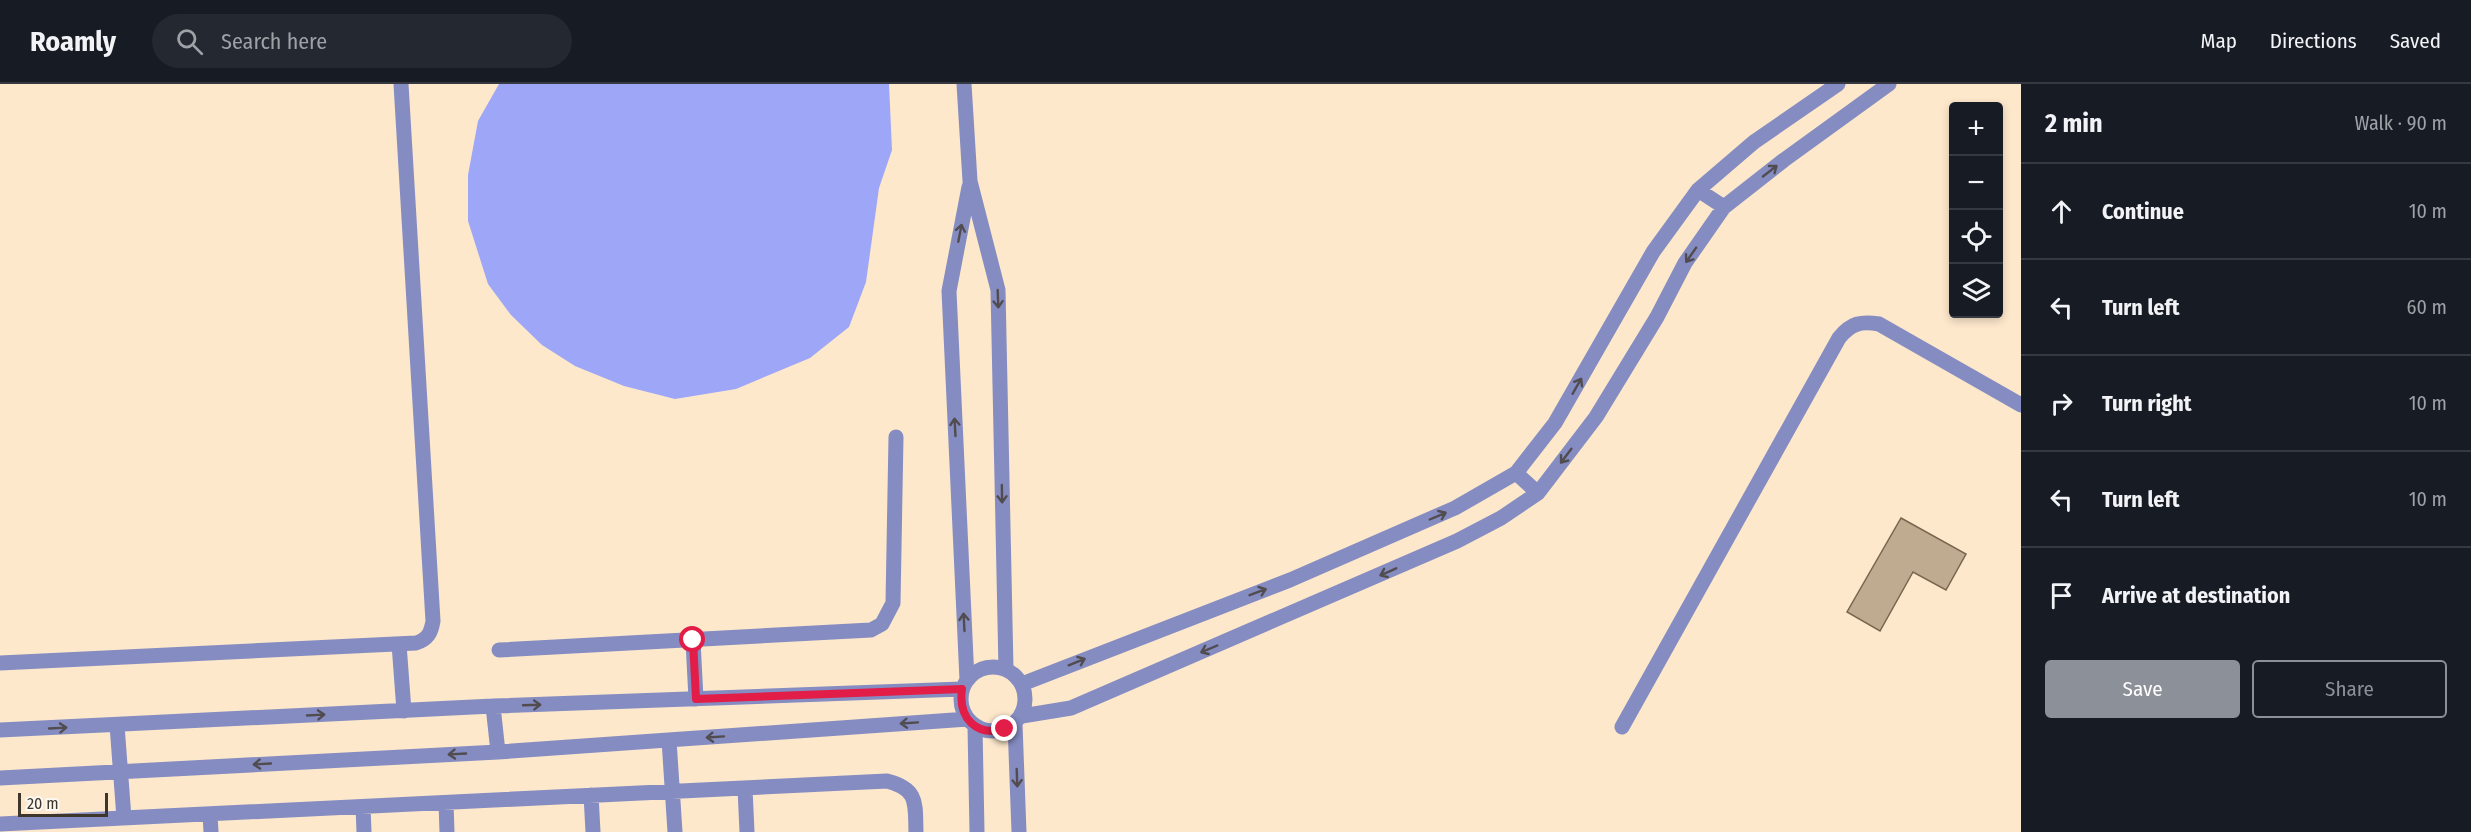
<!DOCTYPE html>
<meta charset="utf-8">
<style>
:root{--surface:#171b24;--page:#242831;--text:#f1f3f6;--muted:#9ea1a6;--line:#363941;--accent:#8c9099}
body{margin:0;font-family:"Fira Sans Condensed",sans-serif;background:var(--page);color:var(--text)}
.controls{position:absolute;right:18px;top:18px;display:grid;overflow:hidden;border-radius:6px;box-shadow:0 3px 9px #0003}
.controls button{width:54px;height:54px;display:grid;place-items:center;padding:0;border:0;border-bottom:2px solid var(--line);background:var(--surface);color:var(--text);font:30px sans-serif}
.scale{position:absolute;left:18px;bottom:15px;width:90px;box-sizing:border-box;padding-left:6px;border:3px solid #3e362b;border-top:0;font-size:16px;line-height:21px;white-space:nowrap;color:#3e362b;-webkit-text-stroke:4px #fcf8f2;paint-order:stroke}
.stop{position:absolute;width:18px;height:18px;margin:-14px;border:4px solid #e11d48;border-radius:50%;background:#fff}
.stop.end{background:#e11d48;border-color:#fff;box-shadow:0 2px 6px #0008}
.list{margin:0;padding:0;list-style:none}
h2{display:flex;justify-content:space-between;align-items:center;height:78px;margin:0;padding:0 24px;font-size:26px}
h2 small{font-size:20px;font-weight:400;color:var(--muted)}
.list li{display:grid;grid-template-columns:39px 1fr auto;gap:18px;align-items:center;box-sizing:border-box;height:96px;padding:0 24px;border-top:2px solid var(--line)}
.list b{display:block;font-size:22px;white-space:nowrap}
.list em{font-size:20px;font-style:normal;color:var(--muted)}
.actions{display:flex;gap:12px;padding:18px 24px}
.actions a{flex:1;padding:14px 0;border:2px solid var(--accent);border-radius:6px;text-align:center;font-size:21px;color:var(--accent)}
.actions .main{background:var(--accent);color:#fff}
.icon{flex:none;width:33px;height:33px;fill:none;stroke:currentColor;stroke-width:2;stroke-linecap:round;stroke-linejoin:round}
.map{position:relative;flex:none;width:2021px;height:748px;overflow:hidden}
header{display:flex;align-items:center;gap:36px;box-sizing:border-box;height:84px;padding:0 30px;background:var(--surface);border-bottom:2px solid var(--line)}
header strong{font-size:28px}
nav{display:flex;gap:33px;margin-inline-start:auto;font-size:21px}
.search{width:420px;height:54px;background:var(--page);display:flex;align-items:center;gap:15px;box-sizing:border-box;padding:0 21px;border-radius:33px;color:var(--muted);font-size:22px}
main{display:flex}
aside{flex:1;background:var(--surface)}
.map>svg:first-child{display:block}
.water{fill:#9da6f7}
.building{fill:#bfab90;stroke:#79664e;stroke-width:1.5}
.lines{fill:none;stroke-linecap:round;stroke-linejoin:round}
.minor{stroke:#858cc1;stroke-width:15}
.oneway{stroke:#504c50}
.route{stroke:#e11d48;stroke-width:8}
</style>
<header>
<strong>Roamly</strong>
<div class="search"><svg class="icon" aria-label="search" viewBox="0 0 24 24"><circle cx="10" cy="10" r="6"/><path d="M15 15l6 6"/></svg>Search here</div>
<nav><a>Map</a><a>Directions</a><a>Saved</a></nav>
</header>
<main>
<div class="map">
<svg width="2021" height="748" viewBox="0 0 2021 748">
<rect width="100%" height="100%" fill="#fde8cc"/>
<path class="water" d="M499,0H889L892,66L879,104L866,198L849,243L810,274L736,305L675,315L624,302L575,282L542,261L511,231L488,200L468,137V91L478,37Z"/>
<path class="building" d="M1901,434L1966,470L1946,506L1913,488L1880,547L1847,528Z"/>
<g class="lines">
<path class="minor" d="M964,0L970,97L998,206L1006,585
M1698,106L1724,123
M1516,389L1538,409
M693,557L696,615
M399,560L404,627
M499,566L871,546L882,540L893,519L896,353
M0,579L416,559C428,555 431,549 433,537L401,0
M961 615a32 32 0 1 1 64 0a32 32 0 1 1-64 0Z
M967,596L949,207L969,103
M1022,600L1290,496L1455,424L1516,389L1555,339L1653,168L1698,106L1754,58L1838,0
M493,622L498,668
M1022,632L1071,624L1457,457L1501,434L1538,409L1596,333L1657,233L1685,179L1724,123L1784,76L1889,0
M1015,640L1019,748
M117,641L124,734
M975,642L977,748
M1622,643L1839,254C1851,239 1861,237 1879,240L2021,321
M0,646L493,622L962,605
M669,656L675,748
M0,694L498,668L968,635
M745,704L747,748
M591,711L593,748
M446,719L447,748
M363,723L364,748
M210,730L211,748
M0,740L887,697C919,705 915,720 916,748"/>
</g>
<defs><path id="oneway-shaft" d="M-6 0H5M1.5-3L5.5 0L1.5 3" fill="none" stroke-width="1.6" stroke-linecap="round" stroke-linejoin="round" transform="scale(1.5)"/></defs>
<g class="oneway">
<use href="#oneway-shaft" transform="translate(1770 87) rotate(-38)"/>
<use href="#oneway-shaft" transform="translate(960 149) rotate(-79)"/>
<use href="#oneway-shaft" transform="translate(1691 171) rotate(125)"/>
<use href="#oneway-shaft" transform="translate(998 215) rotate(88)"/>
<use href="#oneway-shaft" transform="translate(1577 302) rotate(-60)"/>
<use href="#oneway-shaft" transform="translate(955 343) rotate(-93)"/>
<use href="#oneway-shaft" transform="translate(1566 372) rotate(127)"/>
<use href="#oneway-shaft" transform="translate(1002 410) rotate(89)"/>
<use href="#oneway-shaft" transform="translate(1438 432) rotate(-23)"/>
<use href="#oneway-shaft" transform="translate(1388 488) rotate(156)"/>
<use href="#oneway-shaft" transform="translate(1258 508) rotate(-21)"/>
<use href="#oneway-shaft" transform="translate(964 538) rotate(-93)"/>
<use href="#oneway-shaft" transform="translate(1209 565) rotate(157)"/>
<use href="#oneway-shaft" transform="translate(1077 578) rotate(-22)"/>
<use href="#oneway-shaft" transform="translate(532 621) rotate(-2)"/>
<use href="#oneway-shaft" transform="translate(316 631) rotate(-3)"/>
<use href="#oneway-shaft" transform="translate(909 639) rotate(176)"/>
<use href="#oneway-shaft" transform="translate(58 644) rotate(-3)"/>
<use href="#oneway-shaft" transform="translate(715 653) rotate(176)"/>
<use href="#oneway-shaft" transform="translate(457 670) rotate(177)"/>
<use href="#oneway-shaft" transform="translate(262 680) rotate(177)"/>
<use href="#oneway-shaft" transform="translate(1017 694) rotate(88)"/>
</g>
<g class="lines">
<path class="route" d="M693,556L696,615L962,605C958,634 976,653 1005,645"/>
</g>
</svg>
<div class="controls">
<button>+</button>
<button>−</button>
<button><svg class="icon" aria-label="locate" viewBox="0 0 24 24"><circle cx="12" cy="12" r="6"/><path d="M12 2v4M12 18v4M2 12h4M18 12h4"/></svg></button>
<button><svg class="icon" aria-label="layers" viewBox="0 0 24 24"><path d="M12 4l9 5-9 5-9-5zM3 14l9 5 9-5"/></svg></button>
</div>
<div class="scale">20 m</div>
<div class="stop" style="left:693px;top:556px"></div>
<div class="stop end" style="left:1005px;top:645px"></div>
</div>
<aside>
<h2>2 min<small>Walk · 90 m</small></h2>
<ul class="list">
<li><svg class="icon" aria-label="ahead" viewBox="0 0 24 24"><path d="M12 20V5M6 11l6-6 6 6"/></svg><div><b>Continue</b></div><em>10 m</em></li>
<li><svg class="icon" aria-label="left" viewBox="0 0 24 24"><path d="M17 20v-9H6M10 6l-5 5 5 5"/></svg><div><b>Turn left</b></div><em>60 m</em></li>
<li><svg class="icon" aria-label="right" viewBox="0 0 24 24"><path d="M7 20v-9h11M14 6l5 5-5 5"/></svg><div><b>Turn right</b></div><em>10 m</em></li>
<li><svg class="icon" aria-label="left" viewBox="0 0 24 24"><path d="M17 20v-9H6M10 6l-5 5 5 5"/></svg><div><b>Turn left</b></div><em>10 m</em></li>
<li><svg class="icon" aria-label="arrive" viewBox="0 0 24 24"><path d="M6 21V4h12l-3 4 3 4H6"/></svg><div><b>Arrive at destination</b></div></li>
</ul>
<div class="actions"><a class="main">Save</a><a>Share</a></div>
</aside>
</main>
